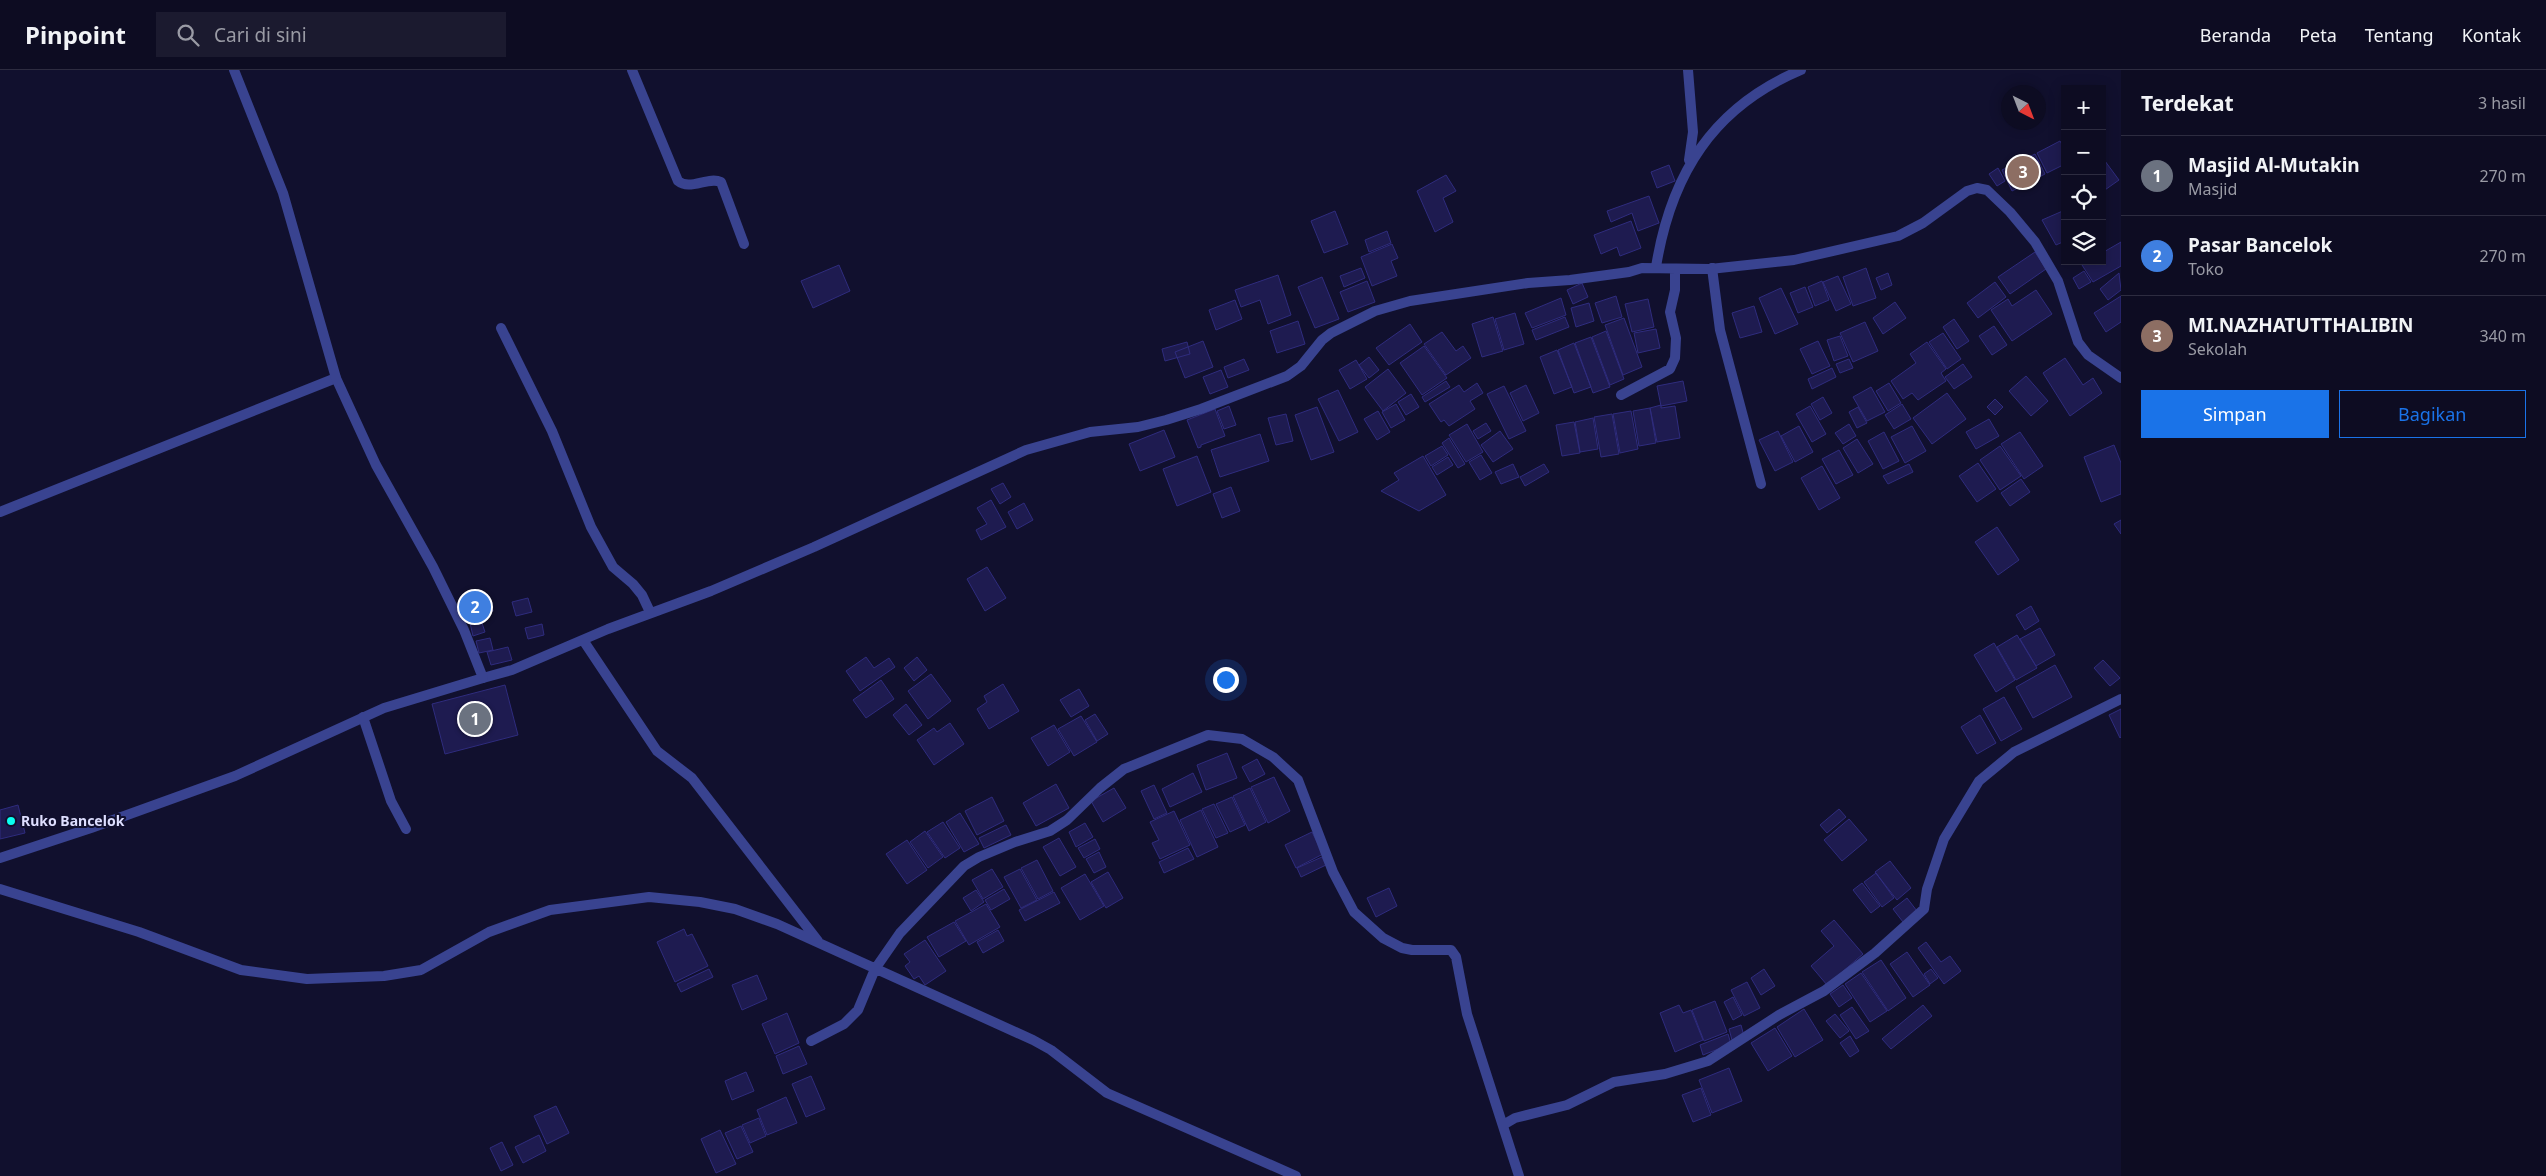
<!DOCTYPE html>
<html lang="id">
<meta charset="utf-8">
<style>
:root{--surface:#0d0c22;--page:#1b1a2f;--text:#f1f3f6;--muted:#9a9ba5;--line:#2d2c40;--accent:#1a73e8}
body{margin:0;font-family:"Noto Sans",sans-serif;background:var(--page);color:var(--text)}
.controls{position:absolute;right:15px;top:15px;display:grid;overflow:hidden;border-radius:0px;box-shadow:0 2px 12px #0003}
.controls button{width:45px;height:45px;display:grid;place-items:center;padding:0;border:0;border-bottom:1px solid var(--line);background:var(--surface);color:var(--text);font:25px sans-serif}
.compass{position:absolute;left:2001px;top:15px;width:45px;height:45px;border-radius:50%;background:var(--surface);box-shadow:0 2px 12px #0003;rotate:138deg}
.you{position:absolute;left:1225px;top:609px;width:18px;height:18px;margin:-12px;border:4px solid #fff;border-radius:50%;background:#1a73e8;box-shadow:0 0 0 8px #1a73e833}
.badge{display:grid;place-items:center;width:32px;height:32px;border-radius:50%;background:var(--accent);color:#fff;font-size:16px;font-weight:700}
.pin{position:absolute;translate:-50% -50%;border:2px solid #fff;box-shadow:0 1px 5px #0006}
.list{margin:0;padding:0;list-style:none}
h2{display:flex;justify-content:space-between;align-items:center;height:65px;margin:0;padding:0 20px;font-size:21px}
h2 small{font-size:16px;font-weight:400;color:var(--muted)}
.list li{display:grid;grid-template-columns:32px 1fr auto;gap:15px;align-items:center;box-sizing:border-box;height:80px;padding:0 20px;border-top:1px solid var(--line)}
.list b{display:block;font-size:19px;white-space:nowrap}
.list p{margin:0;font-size:16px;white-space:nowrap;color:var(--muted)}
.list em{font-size:16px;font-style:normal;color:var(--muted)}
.actions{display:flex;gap:10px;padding:15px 20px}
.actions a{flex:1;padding:11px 0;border:1px solid var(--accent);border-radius:0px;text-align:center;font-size:18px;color:var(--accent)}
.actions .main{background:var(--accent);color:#fff}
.icon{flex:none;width:28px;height:28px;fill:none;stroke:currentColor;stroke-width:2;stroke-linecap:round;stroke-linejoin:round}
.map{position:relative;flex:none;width:2121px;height:1106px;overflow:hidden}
header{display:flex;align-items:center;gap:30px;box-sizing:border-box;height:70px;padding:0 25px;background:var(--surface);border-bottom:1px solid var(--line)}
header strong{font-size:24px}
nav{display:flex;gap:28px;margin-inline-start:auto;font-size:18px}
.search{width:350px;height:45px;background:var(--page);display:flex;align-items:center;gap:12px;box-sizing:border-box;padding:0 18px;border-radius:0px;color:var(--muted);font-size:19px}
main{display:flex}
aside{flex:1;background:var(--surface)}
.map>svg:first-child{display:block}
.building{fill:#1e1b50;stroke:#2f2c7e}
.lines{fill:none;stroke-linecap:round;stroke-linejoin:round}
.minor{stroke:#394390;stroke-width:10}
.tertiary{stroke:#394390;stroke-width:10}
.poi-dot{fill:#0afff1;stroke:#11102e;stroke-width:2}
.labels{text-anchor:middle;stroke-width:4;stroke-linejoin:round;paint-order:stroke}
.poi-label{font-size:14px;font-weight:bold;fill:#dedfff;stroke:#11102e;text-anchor:start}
</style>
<header>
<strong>Pinpoint</strong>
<div class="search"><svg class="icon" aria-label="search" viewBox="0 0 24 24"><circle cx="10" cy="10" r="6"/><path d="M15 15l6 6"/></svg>Cari di sini</div>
<nav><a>Beranda</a><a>Peta</a><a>Tentang</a><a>Kontak</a></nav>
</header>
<main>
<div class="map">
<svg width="2121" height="1106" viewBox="0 0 2121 1106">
<rect width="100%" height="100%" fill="#11102e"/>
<path class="building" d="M2060,71L2065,80V94L2047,103L2037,83Z
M2035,84L2045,104L2012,121L2002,100Z
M2102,87L2119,110L2102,122Z
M1669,95L1675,111L1657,118L1651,102Z
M1998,98L2005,111L1997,116L1989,104Z
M1446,105L1456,121L1443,128L1453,152L1435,162L1417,121Z
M1649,126L1659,153L1638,161L1632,143L1611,152L1607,141Z
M2065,140V171L2056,175L2042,150Z
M1335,141L1348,174L1324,183L1311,151Z
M1631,151L1641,178L1620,186L1617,177L1601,184L1594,165Z
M1387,161L1391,173L1369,182L1365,170Z
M2121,172V196L2093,212L2082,195L2089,191H2102V183Z
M1392,174L1398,188L1391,191L1397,206L1372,216L1361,187Z
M2035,182L2046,199L2010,224L1998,207Z
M839,195L850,221L813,238L801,211Z
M1361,198L1365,208L1344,217L1340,206Z
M1866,198L1876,228L1853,236L1843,207Z
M2084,201L2091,212L2079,219L2073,208Z
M1888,203L1892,215L1881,220L1876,208Z
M2119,203L2121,220L2108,230L2100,219Z
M1278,205L1291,245L1268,254L1260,230L1241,237L1235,220Z
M1838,206L1851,234L1836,241L1823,212Z
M1322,207L1339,249L1315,258L1298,217Z
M1367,211L1375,232L1348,242L1340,222Z
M1822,211L1829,230L1815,236L1808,217Z
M1995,212L2006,227L1978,248L1967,233Z
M1582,213L1588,227L1573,234L1567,220Z
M1805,217L1813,237L1798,243L1790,223Z
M1781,218L1798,254L1775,264L1759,228Z
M2036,220L2052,244L2012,271L1991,240L2008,229L2012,236Z
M1616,226L1622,247L1602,253L1595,233Z
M2121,226V252L2106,262L2094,243Z
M1561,228L1566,245L1532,258L1525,243Z
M1648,229L1654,257L1632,262L1625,234Z
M1235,230L1242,249L1216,260L1209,240Z
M1895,232L1906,248L1883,264L1873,248Z
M1589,233L1594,251L1576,257L1571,238Z
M1754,236L1762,262L1740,268L1732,243Z
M1515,243L1524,274L1504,280L1495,249Z
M1493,247L1503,281L1482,287L1472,254Z
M1565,247L1569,257L1536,270L1532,260Z
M1624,248L1642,297L1623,305L1605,255Z
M1954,249L1969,271L1957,279L1943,257Z
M1298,251L1305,274L1277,283L1270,261Z
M1865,252L1878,281L1853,292L1840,263Z
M1410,254L1422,272L1389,295L1376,278Z
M1994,256L2007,275L1992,285L1979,266Z
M1656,259L1660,278L1638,283L1634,263Z
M1606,261L1624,309L1610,315L1592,267Z
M1442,262L1456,281L1463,276L1471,288L1446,305L1424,274Z
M1943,263L1961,289L1947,299L1929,272Z
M1840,266L1848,286L1834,291L1827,270Z
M1591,267L1610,317L1593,323L1575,273Z
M1203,271L1213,297L1185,308L1175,282Z
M1818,271L1830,296L1812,304L1800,279Z
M1187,272L1190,284L1165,291L1162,279Z
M1927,272L1946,299L1941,303L1946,311L1918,330L1912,323L1903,329L1891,311L1916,293L1910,284Z
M1574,273L1591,317L1574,323L1558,280Z
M1424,276L1447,308L1422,325L1400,293Z
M1557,280L1572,317L1554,324L1540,287Z
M1369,287L1379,300L1369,308L1359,295Z
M2065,288L2083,315L2093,308L2102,323L2070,346L2043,303Z
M1244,289L1249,300L1228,308L1224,297Z
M1849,289L1853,298L1840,303L1836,294Z
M1356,290L1367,309L1350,319L1339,300Z
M1963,294L1972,307L1954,319L1945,307Z
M1832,298L1836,307L1812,319L1808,309Z
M1388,299L1406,323L1383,341L1365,317Z
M1221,300L1228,317L1210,324L1203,307Z
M2026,306L2048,331L2031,346L2009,321Z
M1446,311L1450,317L1425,332L1422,327Z
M1683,311L1687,331L1661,336L1657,316Z
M1477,313L1483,323L1470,331L1475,339L1449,356L1444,350L1441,352L1429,334L1459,315L1464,322Z
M1889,313L1901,333L1888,341L1876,321Z
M1526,315L1539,343L1523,351L1510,323Z
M1504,316L1526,361L1509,369L1487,324Z
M1871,317L1885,342L1867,351L1853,327Z
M1338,320L1358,362L1339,371L1318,329Z
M1947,323L1966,349L1932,374L1913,348Z
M1411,324L1419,337L1406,345L1398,332Z
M1823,327L1832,343L1820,350L1811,334Z
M1995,329L2003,337L1995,345L1987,337Z
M1396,334L1405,350L1391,358L1382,342Z
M1902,334L1911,349L1894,359L1885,345Z
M1661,335V338L1675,336L1680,368L1657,372L1650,338Z
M1229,336L1236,355L1224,359L1217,341Z
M1810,336L1826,364L1812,372L1796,344Z
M1317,337L1334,382L1311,390L1295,345Z
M1858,337L1867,353L1857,358L1849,342Z
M1650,338L1656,373L1639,376L1633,341Z
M1215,339L1225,366L1201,375V377L1198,378L1187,350Z
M1378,341L1390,362L1377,370L1364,349Z
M1631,341L1638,379L1620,383L1613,344Z
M1286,344L1293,371L1276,375L1268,348Z
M1612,344L1619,384L1601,387L1594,347Z
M1593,348L1598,379L1580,382L1575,352Z
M1989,349L1999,366L1976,379L1966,362Z
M1574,352L1580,383L1562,386L1556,355Z
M1486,353L1491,361L1478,369L1473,361Z
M1467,354L1483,382L1466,392L1449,365Z
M1849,354L1856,366L1843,374L1835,363Z
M1799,356L1813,382L1795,392L1781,366Z
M1912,356L1926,381L1905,393L1891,367Z
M1164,360L1175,387L1140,401L1129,374Z
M1500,361L1513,379L1493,392L1481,375Z
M1778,361L1793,392L1775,401L1759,370Z
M1884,362L1899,391L1883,399L1868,371Z
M2020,362L2043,396L2024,409L2001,374Z
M1260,364L1269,391L1220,407L1211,380Z
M1449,368L1465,394L1458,398L1442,373Z
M1857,369L1873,394L1858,403L1843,378Z
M2114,375L2121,393V424L2101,432L2084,387Z
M1442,376L1448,385L1431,396L1425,386Z
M2000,376L2021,406L2000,420L1980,390Z
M1839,380L1853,405L1836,414L1822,389Z
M1481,385L1492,403L1480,410L1469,392Z
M1197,386L1211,422L1177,436L1163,399Z
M1423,386L1446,425L1419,441L1381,421L1399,410L1394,403Z
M1448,387L1453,395L1437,405L1432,397Z
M1978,393L1996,419L1977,432L1959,406Z
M1513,394L1519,407L1501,414L1495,402Z
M1544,394L1549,402L1525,416L1520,407Z
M1909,394L1913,402L1888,414L1883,406Z
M1822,396L1840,428L1819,440L1801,408Z
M2021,409L2030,422L2010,436L2001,423Z
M1003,413L1011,427L1000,434L991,419Z
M1231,417L1240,441L1222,448L1213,424Z
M991,430L1006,457L981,470L976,460L987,454L977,438Z
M1024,433L1033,450L1017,459L1008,442Z
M2121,450V464L2114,454Z
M1997,457L2019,490L1998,505L1975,472Z
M987,497L1006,528L985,541L967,509Z
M489,526L493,541L462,549L458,534Z
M528,528L532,542L516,546L512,532Z
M2031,536L2039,551L2025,560L2016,545Z
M481,550L485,562L473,566L470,553Z
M542,554L544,565L528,569L525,558Z
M2040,558L2055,585L2036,596L2020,569Z
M2017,565L2037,598L2016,610L1997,577Z
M490,568L493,580L479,583L476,571Z
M1994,573L2015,610L1996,622L1974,585Z
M508,577L512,590L491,595L487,582Z
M866,587L874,598L889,588L895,597L860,621L846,601Z
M917,587L927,600L914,611L904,598Z
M2103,590L2120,608L2110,616L2094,598Z
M2055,595L2072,627L2033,648L2016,617Z
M931,604L951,631L928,649L908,621Z
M881,610L894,629L866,648L853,630Z
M1003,614L1019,641L989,659L977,639L987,632L984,626Z
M505,615L518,665L445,684L432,634Z
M1079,619L1089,636L1071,647L1060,630Z
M2004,627L2022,659L2001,671L1983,639Z
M906,634L922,655L909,665L893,645Z
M2121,639V667L2120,668L2109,645Z
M1095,644L1108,664L1097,671L1085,650Z
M1980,645L1996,673L1977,684L1961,657Z
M1081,646L1097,672L1074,686L1058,659Z
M950,653L964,674L934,695L917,670L934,658L937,662Z
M1054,655L1070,682L1048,696L1031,668Z
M1227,683L1237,708L1206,720L1197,695Z
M1257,689L1265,704L1250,712L1242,697Z
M1193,703L1202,722L1170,737L1162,719Z
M1274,707L1290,741L1268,753L1251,717Z
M1056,714L1069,738L1036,756L1023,733Z
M1154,715L1167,743L1154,749L1141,721Z
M1114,718L1126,738L1103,752L1091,731Z
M1250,718L1266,752L1249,761L1233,726Z
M992,727L1004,751L977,765L965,741Z
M1232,727L1245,755L1230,762L1216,734Z
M1214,734L1228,763L1216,768L1202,739Z
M18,735L25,763L0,769V740Z
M1839,739L1846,747L1827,763L1820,755Z
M1201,740L1218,777L1197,787L1180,750Z
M1174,741L1190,775L1160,789L1152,773L1159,770L1150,752Z
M960,743L979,774L964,782L946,752Z
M1849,749L1867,770L1842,791L1824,770Z
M943,752L960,778L945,788L927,762Z
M1085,753L1093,767L1076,777L1069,762Z
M1006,755L1011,765L984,778L979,768Z
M925,761L943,787L928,798L910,772Z
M1312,762L1323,784L1296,798L1285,775Z
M1059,768L1076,797L1060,806L1043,777Z
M1095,769L1100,779L1084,788L1078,778Z
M907,770L927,800L907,814L886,784Z
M1188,778L1194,789L1164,803L1159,792Z
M1099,782L1106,797L1094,803L1086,789Z
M1322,787L1326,795L1301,807L1297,798Z
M1037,790L1053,821L1038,829L1021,798Z
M1890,791L1911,818L1897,830L1875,802Z
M992,799L1003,817L983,829L972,810Z
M1020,799L1037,830L1021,838L1004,807Z
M1108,802L1123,828L1106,838L1091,812Z
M1876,803L1894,828L1882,837L1864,812Z
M1085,804L1104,836L1080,850L1061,818Z
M1862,813L1880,836L1871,843L1853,820Z
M1389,818L1397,836L1376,847L1367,828Z
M1004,819L1010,829L991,840L985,830Z
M976,820L984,832L971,841L963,828Z
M1054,822L1060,833L1025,851L1019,840Z
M1907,828L1917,841L1903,852L1893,839Z
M986,834L1000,857L969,875L955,851Z
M1834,850L1863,884L1827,915L1811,896L1834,876L1821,861Z
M954,852L966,871L939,887L927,867Z
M684,859L687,866L692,864L708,896L675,912L657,872Z
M998,860L1004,871L983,883L977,872Z
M925,870L946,901L925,915L919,906L914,909L905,896L910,892L904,884Z
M1926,872L1941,892L1950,886L1961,901L1944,914L1918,878Z
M1907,882L1930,915L1913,927L1890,894Z
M1881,890L1906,928L1888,941L1862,902Z
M709,899L713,907L681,922L677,914Z
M1764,899L1775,916L1761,925L1751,908Z
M1931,899L1938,908L1930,914L1924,904Z
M1861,903L1887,941L1870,952L1845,914Z
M757,905L767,929L742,940L732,915Z
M1747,912L1760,938L1744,946L1731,920Z
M1843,915L1852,928L1839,937L1830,924Z
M1733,927L1742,945L1733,950L1724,932Z
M1715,931L1727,962L1704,971L1692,940Z
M1679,935L1683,943L1691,940L1703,970L1675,982L1660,943Z
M1923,935L1932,946L1891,979L1882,969Z
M1852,937L1869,961L1856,969L1840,945Z
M1804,939L1823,970L1795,987L1777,957Z
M787,943L799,973L775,984L762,954Z
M1835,944L1849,961L1840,968L1826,951Z
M1741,955L1744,966L1732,970L1729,959Z
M1775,958L1792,986L1768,1001L1751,973Z
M1728,964L1731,974L1703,985L1700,975Z
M1850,966L1859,981L1850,987L1840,973Z
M799,976L807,994L783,1004L776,986Z
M1729,998L1742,1031L1712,1043L1699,1010Z
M746,1002L754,1021L732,1030L725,1011Z
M811,1006L825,1039L806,1047L792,1014Z
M1701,1018L1711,1045L1693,1052L1682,1025Z
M786,1027L797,1053L767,1065L757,1040Z
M556,1036L569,1063L547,1074L534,1046Z
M759,1048L766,1066L750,1073L742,1055Z
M741,1056L753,1082L737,1089L725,1063Z
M720,1060L736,1094L716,1103L701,1069Z
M539,1065L546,1081L523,1093L515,1077Z
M502,1072L513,1095L501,1101L490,1078Z"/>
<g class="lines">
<path class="minor" d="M632,0L678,111C690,121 708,106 721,112L744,174
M1688,0L1693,62L1689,90
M1656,197C1671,104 1713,37 1801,0
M1712,198L1720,260L1761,414
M501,258L552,361L591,457L613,497L633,514L642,525L650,542
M1621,325L1670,299L1675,288L1676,268L1670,242L1675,220V200
M0,442L336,308
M583,570L657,681L692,708L818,871
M483,608L512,600L608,559L711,521L814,477L1026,380L1090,362L1138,357L1166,350L1201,339L1287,306L1301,296L1322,270L1331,263L1375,241L1410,231L1528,213L1570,210L1629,202L1642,198L1710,199L1794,190L1898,166L1923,153L1967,121L1977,118L1987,120L2010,142L2035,172L2058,211L2078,272L2088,285L2121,308
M363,647L391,731L406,759
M0,819L139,862L241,900L307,909L384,906L421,900L489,862L550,840L649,827L700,832L735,839L777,854L1033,970L1051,980L1107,1023L1296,1106
M811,971L844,954L858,940L875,899L900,863L964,796L979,787L1015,772L1050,761L1067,750L1100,718L1124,699L1208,665L1242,669L1273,687L1298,710L1333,802L1354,842L1383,868L1402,878L1412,880H1451L1456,887L1467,944L1519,1106
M1503,1055L1515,1048L1567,1035L1614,1012L1665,1004L1708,991L1779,945L1824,921L1875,883L1924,839L1927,819L1944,769L1979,711L2014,682L2121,629"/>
<path class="tertiary" d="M0,788L91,758L235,706L384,638L483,608L464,560L433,497L376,395L336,308L283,123L234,0"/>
</g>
<circle class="poi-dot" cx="11" cy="751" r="5"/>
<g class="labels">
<g class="poi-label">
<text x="21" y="756">Ruko Bancelok</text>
</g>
</g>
</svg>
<div class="controls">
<button>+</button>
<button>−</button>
<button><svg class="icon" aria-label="locate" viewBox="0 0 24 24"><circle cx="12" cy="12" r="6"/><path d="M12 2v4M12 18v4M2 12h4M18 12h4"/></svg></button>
<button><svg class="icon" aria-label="layers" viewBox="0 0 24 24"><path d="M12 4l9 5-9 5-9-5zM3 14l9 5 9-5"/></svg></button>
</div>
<svg class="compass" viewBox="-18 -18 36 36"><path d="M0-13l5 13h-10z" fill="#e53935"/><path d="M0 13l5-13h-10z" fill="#9a9ba5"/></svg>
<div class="you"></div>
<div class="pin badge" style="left:475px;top:649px;background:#6b7280">1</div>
<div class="pin badge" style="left:475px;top:537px;background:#3f7fe0">2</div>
<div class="pin badge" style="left:2023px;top:102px;background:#8d6e63">3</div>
</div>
<aside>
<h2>Terdekat<small>3 hasil</small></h2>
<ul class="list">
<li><span class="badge" style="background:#6b7280">1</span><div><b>Masjid Al-Mutakin</b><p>Masjid</p></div><em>270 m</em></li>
<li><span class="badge" style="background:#3f7fe0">2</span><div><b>Pasar Bancelok</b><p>Toko</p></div><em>270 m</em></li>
<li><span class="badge" style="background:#8d6e63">3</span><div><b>MI.NAZHATUTTHALIBIN</b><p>Sekolah</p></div><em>340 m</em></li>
</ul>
<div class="actions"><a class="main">Simpan</a><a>Bagikan</a></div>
</aside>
</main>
